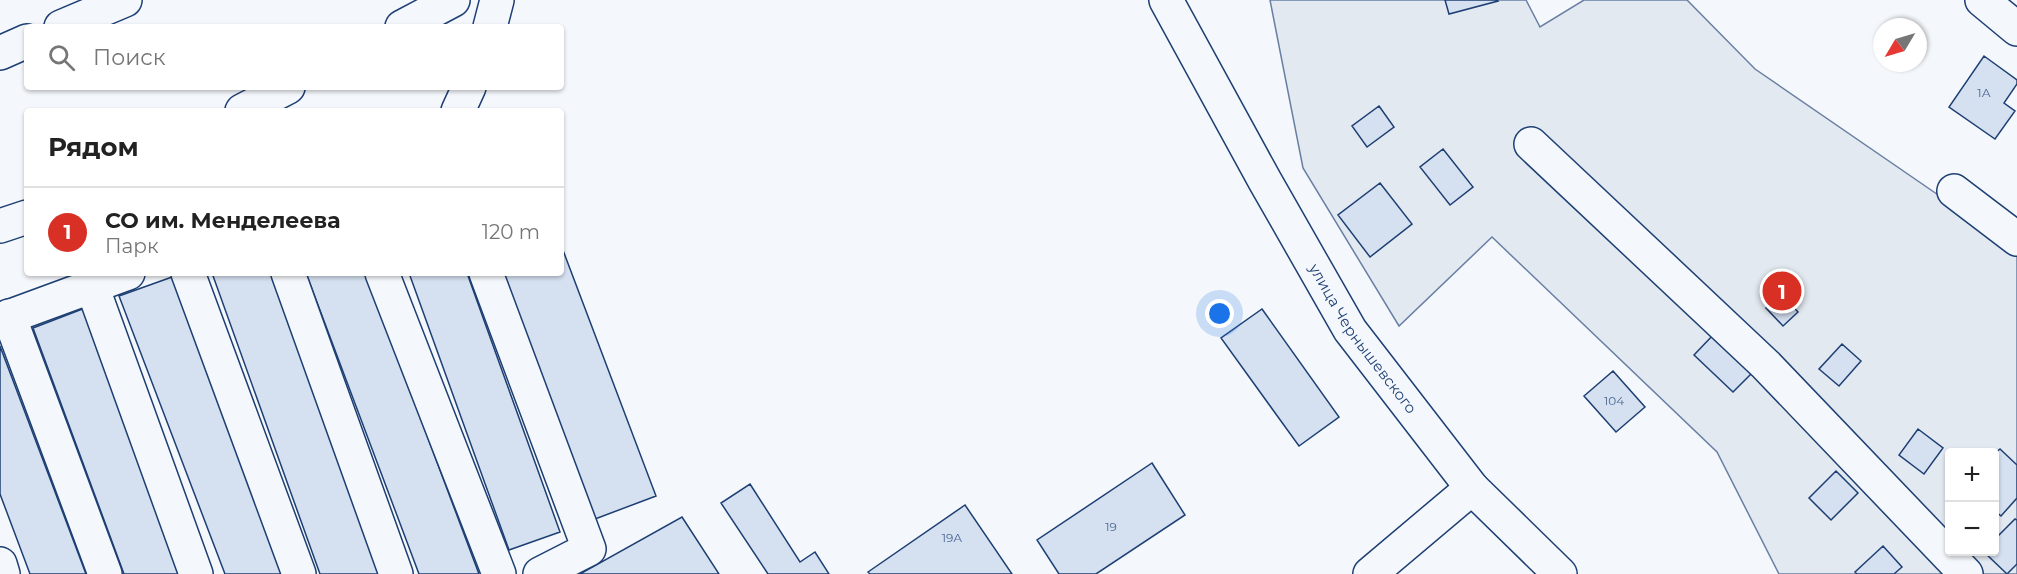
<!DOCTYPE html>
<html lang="ru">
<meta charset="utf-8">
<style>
:root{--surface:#fff;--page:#f6f6f6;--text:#222;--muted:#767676;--line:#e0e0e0;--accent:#d93025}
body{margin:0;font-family:Montserrat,sans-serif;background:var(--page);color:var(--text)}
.controls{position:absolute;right:18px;bottom:18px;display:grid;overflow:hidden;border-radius:6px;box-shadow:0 2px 4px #0004}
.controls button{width:54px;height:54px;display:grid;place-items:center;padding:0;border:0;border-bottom:2px solid var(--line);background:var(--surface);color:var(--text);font:30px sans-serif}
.compass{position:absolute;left:1873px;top:18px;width:54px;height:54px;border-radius:50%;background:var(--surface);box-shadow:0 2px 4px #0004;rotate:232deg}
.you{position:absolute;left:1220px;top:314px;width:21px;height:21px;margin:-15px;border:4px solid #fff;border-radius:50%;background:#1a73e8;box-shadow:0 0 0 9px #1a73e833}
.badge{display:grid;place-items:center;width:39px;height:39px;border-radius:50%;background:var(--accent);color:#fff;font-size:20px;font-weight:700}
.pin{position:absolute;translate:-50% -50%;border:3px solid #fff;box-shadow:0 2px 6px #0006}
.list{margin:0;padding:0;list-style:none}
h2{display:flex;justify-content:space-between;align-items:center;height:78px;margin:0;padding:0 24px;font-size:26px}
h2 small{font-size:20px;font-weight:400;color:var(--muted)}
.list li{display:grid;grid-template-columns:39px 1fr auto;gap:18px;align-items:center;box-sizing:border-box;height:90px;padding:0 24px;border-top:2px solid var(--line)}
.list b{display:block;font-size:22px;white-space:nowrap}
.list p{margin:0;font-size:20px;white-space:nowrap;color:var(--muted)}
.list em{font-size:20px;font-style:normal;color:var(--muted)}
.icon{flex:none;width:33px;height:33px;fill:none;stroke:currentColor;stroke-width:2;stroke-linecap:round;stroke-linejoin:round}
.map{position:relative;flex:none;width:2017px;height:574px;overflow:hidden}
.search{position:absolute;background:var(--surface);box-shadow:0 2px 4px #0004;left:24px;top:24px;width:540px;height:66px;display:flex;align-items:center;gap:15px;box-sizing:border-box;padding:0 21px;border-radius:6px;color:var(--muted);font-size:22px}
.panel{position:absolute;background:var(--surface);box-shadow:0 2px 4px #0004;left:24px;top:108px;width:540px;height:168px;border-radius:6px}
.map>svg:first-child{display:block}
.green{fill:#e3e9f0;stroke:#687fa3;stroke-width:1.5;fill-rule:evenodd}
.building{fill:#d5e0f0;stroke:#1d3f73;stroke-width:1.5}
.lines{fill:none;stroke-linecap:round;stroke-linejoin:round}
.minor-casing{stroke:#1d3f73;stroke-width:36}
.minor{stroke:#f4f7fb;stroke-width:33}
.labels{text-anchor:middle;stroke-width:4.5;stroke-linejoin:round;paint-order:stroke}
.number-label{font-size:12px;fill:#4b6792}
.street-label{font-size:15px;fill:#1d3f73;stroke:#f4f7fb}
</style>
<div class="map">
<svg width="2017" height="574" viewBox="0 0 2017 574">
<rect width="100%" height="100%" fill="#f4f7fb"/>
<path class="green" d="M1270,0H1526L1540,27L1584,0H1687L1755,69L1947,201L2017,255V574H1779L1717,452L1492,237L1399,326L1303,168ZM1950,452H1994V552H1950Z"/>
<path class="building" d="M1445,0H1497L1498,1L1449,14Z
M1984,56L2017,80V84L2004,103L2015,111L1995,139L1949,107Z
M1379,106L1394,127L1367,147L1352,126Z
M1443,149L1473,187L1450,205L1420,167Z
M1380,183L1412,224L1370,257L1338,215Z
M561,245L656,496L595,519L502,273H561Z
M212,273H273L381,574H320Z
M306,273H366L479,574H419Z
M409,273H467L560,532L509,550Z
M172,277L285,574H225L119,296Z
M1781,294L1798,312L1783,326L1766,308Z
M85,308L183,574H124L33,328Z
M1262,309L1339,417L1299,446L1221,338Z
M1714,334L1754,371L1733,392L1694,355Z
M1842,344L1861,361L1839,386L1819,369Z
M0,346L86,574H30L0,494Z
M1613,371L1645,407L1616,432L1584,396Z
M1918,429L1943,448L1924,474L1899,455Z
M2000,449L2017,465V498L2001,516L1994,510V454Z
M1152,463L1185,515L1096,574H1059L1037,540Z
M1836,471L1858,493L1831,520L1809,498Z
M750,484L800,562L815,552L829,574H768L721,503Z
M965,505L1012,574H870L868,572Z
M682,517L719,574H580Z
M2015,519L2017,520V564L2007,574L1984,552H1994V540Z
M1883,546L1902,567L1894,574H1857L1855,572Z"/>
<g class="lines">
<g class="minor-casing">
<g id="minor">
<path id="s1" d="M1166,0L1265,181L1350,330L1472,488L1560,574"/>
<path d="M1982,0L2017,29"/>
<path d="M61,27L125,0"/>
<path d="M402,27L453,0"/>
<path d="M490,27L497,0"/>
<path d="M0,53L27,41"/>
<path d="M242,111L288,87"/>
<path d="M458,111L469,87"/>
<path d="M1531,144L1766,365L1966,574"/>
<path d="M1954,191L2017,239"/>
<path d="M0,226L27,217"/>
<path d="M188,273L299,574"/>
<path d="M288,273L396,574"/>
<path d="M382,273L499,574"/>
<path d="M486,273L589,549L540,574"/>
<path d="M92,286L196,574"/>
<path d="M9,316L105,574"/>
<path d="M0,320L128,273"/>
<path d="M0,564L3,574"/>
<path d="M1370,574L1472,488"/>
</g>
</g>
<use href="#minor" class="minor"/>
</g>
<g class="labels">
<g class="number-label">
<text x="1984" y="97">1А</text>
<text x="1614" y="405">104</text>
<text x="1111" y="531">19</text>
<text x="952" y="542">19А</text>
</g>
<g class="street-label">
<text dy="5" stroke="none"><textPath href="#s1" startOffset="392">улица Чернышевского</textPath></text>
</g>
</g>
</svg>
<div class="controls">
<button>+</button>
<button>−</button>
</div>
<svg class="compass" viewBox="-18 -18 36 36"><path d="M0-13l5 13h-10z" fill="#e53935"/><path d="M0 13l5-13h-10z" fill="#767676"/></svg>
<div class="you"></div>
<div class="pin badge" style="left:1782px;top:291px">1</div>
<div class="search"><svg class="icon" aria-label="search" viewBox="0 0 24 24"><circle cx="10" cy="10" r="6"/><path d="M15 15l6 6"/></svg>Поиск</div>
<section class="panel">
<h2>Рядом<small></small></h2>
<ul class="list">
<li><span class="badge">1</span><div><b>СО им. Менделеева</b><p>Парк</p></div><em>120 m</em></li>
</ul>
</section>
</div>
